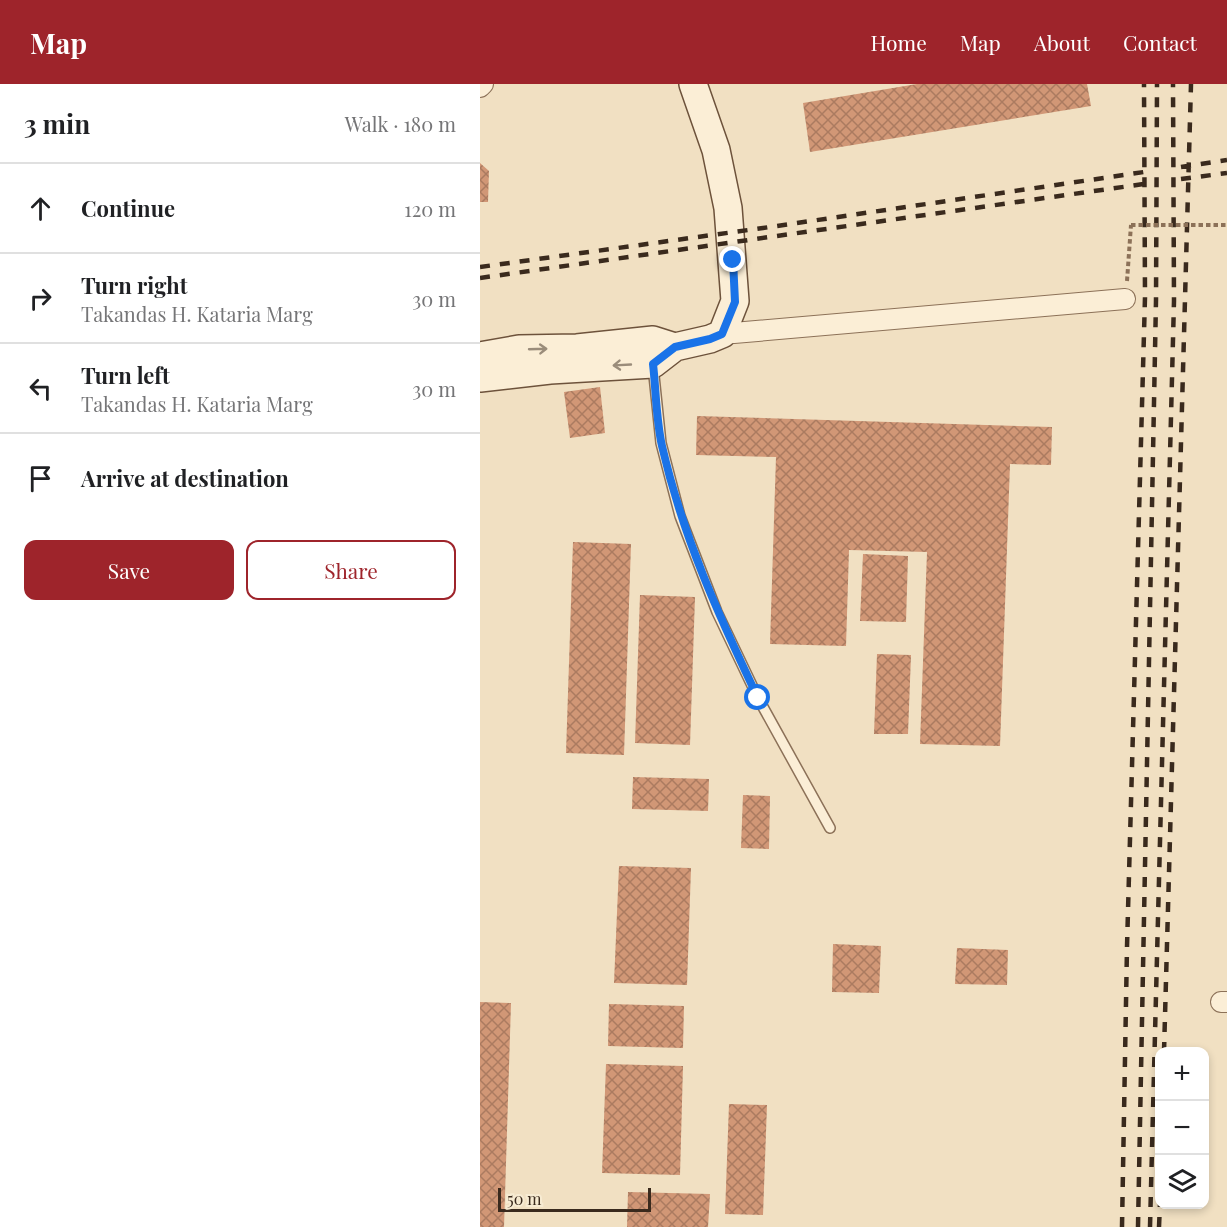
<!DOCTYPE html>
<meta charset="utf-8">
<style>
:root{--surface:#fff;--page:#f2f2f2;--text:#202124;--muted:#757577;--line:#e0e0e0;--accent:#9e242b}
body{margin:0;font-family:"Playfair Display",serif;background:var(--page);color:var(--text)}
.controls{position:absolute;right:18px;bottom:18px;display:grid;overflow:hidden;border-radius:12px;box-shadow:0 3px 9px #0003}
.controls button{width:54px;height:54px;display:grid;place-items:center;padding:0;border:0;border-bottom:2px solid var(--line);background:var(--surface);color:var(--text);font:30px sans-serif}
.scale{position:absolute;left:18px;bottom:15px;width:153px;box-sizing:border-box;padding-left:6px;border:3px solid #3a2a1d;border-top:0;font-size:16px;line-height:21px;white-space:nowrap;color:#3a2a1d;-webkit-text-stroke:4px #f7ebd2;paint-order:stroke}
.stop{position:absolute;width:18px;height:18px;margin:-14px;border:4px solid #1a73e8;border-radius:50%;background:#fff}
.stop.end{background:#1a73e8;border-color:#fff;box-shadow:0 2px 6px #0008}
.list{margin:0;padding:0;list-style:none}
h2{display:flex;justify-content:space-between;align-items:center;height:78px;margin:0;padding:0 24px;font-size:26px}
h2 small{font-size:20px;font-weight:400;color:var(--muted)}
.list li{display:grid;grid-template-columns:39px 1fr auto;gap:18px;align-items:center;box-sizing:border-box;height:90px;padding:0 24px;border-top:2px solid var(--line)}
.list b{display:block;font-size:22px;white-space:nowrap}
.list p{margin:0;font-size:20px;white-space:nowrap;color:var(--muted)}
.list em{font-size:20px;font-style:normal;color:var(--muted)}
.actions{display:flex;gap:12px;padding:18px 24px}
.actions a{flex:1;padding:14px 0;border:2px solid var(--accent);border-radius:12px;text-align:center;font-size:21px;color:var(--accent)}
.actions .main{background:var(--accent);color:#fff}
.icon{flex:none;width:33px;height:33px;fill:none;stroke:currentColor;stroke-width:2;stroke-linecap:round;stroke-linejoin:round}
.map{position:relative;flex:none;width:747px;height:1143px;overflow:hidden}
header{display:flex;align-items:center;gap:36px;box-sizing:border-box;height:84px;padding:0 30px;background:var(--accent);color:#fff}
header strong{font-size:28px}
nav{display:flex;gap:33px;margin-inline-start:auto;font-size:21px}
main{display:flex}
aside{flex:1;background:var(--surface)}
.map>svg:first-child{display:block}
.building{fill:url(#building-cross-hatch)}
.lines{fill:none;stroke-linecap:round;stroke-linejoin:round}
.lane-casing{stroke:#8c7158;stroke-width:12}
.street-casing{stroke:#8c7158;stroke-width:22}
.secondary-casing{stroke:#6d523b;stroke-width:30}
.path{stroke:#8c7158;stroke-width:4;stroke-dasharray:4.5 3;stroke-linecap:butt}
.lane{stroke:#fbeed6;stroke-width:9}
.street{stroke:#fbeed6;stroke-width:20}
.secondary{stroke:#fbeed6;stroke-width:27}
.rail{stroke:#3a2a1d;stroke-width:4.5;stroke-dasharray:10 10;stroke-linecap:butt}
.path-bridge{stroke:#8c7158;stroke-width:4;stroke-dasharray:4.5 3;stroke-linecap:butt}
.oneway{stroke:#9a8c7a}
.route{stroke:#1a73e8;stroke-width:8}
</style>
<header>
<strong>Map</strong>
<nav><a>Home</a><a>Map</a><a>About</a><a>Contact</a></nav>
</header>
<main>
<aside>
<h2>3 min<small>Walk · 180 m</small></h2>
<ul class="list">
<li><svg class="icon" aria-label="ahead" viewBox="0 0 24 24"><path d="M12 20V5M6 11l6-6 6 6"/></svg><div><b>Continue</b></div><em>120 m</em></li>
<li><svg class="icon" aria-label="right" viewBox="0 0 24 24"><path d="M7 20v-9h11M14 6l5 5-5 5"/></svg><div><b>Turn right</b><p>Takandas H. Kataria Marg</p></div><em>30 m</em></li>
<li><svg class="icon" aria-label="left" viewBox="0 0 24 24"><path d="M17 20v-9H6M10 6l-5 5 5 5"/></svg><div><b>Turn left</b><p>Takandas H. Kataria Marg</p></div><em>30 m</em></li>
<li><svg class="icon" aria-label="arrive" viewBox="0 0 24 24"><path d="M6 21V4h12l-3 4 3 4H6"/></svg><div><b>Arrive at destination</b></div></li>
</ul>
<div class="actions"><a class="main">Save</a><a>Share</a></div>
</aside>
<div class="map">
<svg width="747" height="1143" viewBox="0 0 747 1143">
<defs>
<pattern id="building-cross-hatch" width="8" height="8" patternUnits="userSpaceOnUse" patternTransform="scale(1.5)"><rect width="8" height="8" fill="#d19776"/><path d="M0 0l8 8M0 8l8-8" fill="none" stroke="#ab7b60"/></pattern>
</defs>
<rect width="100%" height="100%" fill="#f1e0c2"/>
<path class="building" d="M437,0H607L611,22L330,68L323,19Z
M0,79L9,87L8,118H0Z
M120,303L125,349L90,354L84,308Z
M217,332L572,343L571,381L530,380L520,662L440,660L447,468L369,466L366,562L290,560L296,373L216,371Z
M93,458L151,460L144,671L86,669Z
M383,470L428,472L426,538L380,537Z
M160,511L215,513L210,661L155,659Z
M397,570L431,571L428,650H394Z
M153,693L229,695L228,727L152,725Z
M263,711L290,712L289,765L261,764Z
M139,782L211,784L207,901L134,899Z
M353,860L401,862L399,909L352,908Z
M477,864L528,866L527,901L475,900Z
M0,918L31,919L24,1143H0Z
M129,920L204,922L203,964L128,962Z
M126,980L203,982L200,1091L122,1089Z
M249,1020L287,1021L283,1131L245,1130Z
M148,1108L230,1110L228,1143H147Z"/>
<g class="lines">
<g class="lane-casing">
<path id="lane" d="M173,282L181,359L200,432L237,528L278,614L350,744"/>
</g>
<g class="street-casing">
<path id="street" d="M0,3L3,0
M242,250L645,215
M741,918H747"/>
</g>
<g class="secondary-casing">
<path id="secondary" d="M0,272L39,265L97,264L173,256L195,263
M0,294L70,286L173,280L195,263L230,255L242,250L255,217L248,124L236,66L213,0"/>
</g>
<path class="path" d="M647,197L651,141"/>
<use href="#lane" class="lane"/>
<use href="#street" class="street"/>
<use href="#secondary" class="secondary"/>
<path class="rail" d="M701,83L747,76
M701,95L747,89
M0,183L283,144L671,87
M0,194L671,99
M684,968L711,0
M642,1143L647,863L665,213L664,0
M658,1143L676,216L677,0
M670,1143L694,217L693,0
M679,1143L680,1120"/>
<path class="path-bridge" d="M651,141H747"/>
</g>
<defs><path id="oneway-shaft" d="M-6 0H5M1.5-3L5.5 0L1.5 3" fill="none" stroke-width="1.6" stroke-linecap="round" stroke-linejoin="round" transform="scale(1.5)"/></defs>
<g class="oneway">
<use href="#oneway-shaft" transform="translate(58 265) rotate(-2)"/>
<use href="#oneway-shaft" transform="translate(142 281) rotate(177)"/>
</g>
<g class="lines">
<path class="route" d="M253,176L255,218L242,250L230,255L195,263L173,280C176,306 176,335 182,362C203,453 238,530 278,614"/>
</g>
</svg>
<div class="controls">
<button>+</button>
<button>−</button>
<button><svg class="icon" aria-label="layers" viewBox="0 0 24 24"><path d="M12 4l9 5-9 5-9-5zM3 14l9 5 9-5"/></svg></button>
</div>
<div class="scale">50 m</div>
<div class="stop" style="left:278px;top:614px"></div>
<div class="stop end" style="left:253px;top:176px"></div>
</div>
</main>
